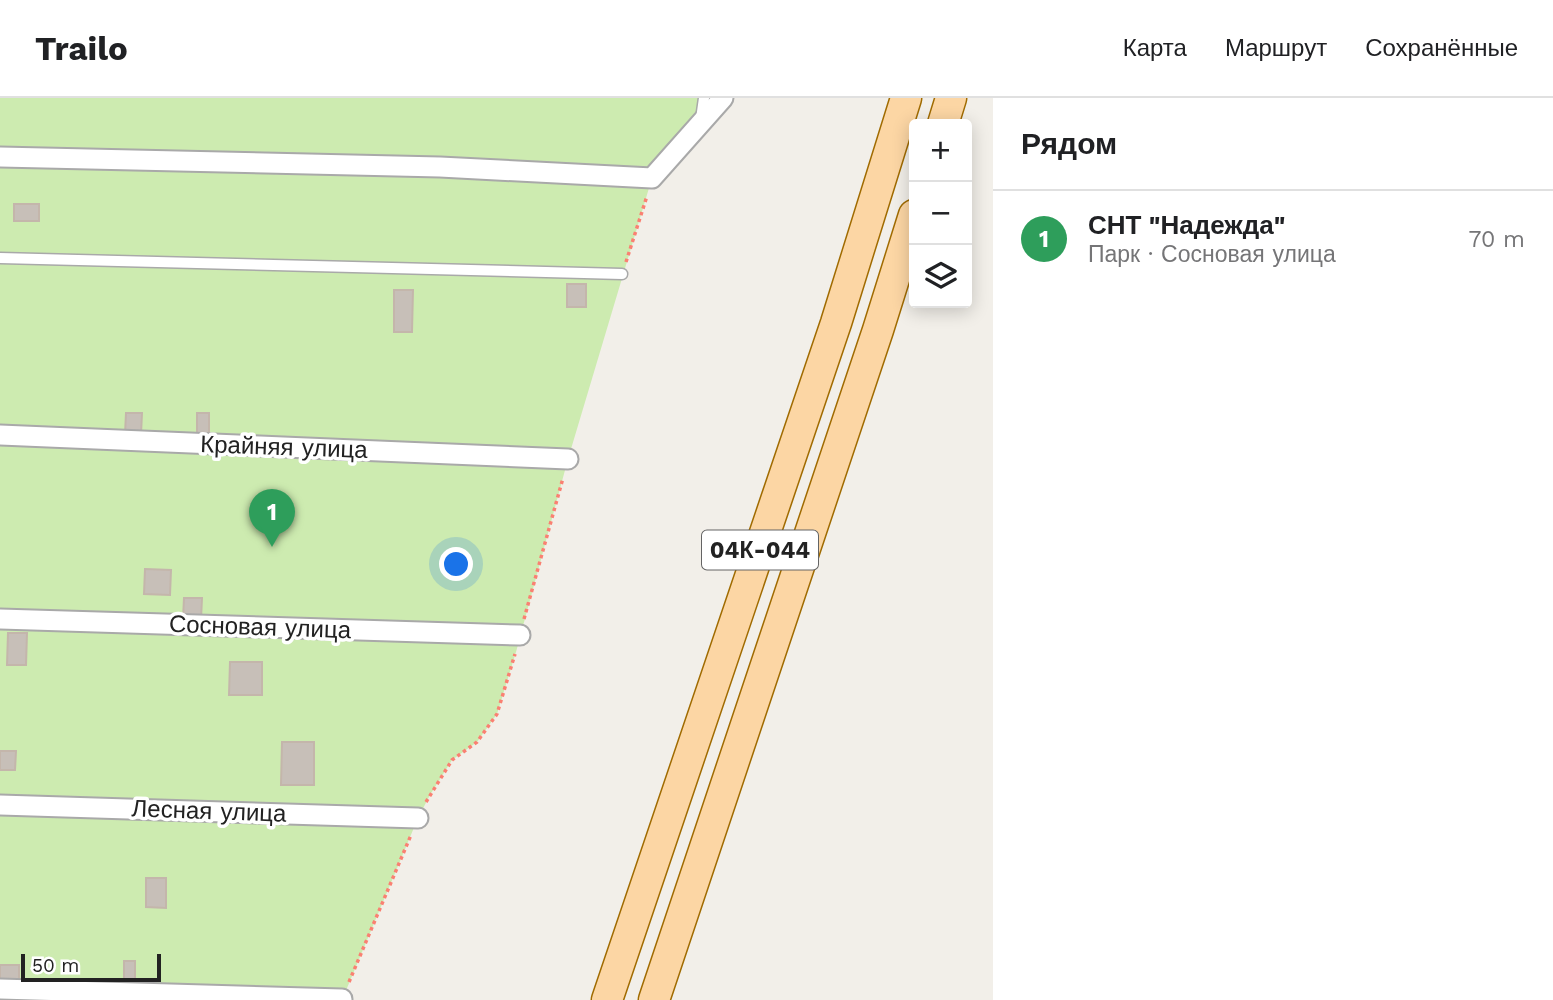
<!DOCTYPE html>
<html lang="ru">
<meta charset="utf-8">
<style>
:root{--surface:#fff;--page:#f2f2f2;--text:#202124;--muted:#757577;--line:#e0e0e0;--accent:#111827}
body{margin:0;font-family:"Work Sans",sans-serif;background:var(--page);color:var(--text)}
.controls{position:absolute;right:21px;top:21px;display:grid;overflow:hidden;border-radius:7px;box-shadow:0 4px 18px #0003}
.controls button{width:63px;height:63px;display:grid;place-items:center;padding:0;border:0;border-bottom:2px solid var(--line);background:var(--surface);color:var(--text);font:35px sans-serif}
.scale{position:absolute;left:21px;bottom:18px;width:140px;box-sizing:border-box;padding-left:7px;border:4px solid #222;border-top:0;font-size:19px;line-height:24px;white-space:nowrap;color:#222;-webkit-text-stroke:5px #fff;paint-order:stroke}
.you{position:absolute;left:457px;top:467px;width:24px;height:24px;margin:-18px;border:5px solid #fff;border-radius:50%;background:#1a73e8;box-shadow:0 0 0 10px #1a73e833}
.badge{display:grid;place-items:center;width:46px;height:46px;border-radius:50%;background:var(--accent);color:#fff;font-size:23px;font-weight:700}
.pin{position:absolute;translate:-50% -58px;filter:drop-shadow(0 2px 4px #0008)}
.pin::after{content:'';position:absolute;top:37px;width:24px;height:21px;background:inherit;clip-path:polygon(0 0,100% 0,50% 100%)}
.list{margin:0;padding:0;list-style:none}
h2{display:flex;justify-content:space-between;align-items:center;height:91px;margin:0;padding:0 28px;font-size:30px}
h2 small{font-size:23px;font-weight:400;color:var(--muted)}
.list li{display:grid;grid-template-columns:46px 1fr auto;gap:21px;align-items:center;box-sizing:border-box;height:98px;padding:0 28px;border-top:2px solid var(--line)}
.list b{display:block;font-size:26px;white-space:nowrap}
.list p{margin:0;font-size:23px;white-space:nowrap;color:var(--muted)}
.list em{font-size:23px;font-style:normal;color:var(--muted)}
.icon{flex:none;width:38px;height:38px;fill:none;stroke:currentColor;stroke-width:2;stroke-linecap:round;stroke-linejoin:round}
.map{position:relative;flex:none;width:993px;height:902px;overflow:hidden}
header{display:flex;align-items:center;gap:42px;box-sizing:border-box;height:98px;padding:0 35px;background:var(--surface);border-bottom:2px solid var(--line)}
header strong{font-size:33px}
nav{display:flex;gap:38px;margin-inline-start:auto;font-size:24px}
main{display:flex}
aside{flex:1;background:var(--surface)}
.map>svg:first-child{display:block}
.grass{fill:#cdebb0}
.building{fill:#c7bfb8;stroke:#c4b6ab;stroke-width:2}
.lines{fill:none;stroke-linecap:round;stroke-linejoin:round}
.lane-casing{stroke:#a9a9a9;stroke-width:13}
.street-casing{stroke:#a9a9a9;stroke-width:23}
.primary-casing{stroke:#a06b00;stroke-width:33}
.path{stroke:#fa8072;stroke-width:3.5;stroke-dasharray:3.5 3.5;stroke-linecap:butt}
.lane{stroke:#fff;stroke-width:10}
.street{stroke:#fff;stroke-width:19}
.primary{stroke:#fcd6a4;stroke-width:30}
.labels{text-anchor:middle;stroke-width:7;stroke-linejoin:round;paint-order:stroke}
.shield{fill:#fff;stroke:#646464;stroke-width:2}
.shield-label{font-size:23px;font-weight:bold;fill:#222}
.street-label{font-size:24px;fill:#222;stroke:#fff}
</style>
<header>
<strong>Trailo</strong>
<nav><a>Карта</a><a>Маршрут</a><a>Сохранённые</a></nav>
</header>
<main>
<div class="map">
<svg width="993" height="902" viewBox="0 0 993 902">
<rect width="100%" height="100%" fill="#f2efe9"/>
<path class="grass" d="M0,0H704L701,25L652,80L568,361L516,554L497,616L477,644L452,662L430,697L418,720L342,902H0Z"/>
<path class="building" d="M14,106H39V123H14Z
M567,186H586V209H567Z
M394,192H413L412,234H394Z
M126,315H142L141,336H125Z
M197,315H209V335H197Z
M145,471L171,472L170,497L144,496Z
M184,500H202L201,521H183Z
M8,535H27L26,567H7Z
M230,564H262V597H229Z
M282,644H314V687H281Z
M0,653H16L15,672H0Z
M146,780H166V810L146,809Z
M124,863H135V884H124Z
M0,867H19V884H0Z"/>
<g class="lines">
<g class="lane-casing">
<path id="lane" d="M701,21L704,0
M0,160L622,176"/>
</g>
<g class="street-casing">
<path id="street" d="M0,59L440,69L652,80L723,0
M0,337L568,361
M0,521L520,537
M0,707L418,720
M0,891L342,901"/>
</g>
<g class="primary-casing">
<path id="primary" d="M943,26L951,0
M607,902L836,225L906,0
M654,902L878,232L914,117"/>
</g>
<path class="path" d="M626,164L647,98
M524,521L563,380
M426,704L452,662L477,644L497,616L515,556
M349,884L411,737"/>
<use href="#lane" class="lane"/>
<use href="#street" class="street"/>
<use href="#primary" class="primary"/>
</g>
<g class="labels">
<rect class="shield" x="702" y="432.5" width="116" height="39" rx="5"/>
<g class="shield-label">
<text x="760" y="460">04К-044</text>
</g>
<g class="street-label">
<text transform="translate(284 349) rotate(2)" y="8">Крайняя улица</text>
<text transform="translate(260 529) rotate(2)" y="8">Сосновая улица</text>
<text transform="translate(209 713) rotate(2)" y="8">Лесная улица</text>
</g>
</g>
</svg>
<div class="controls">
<button>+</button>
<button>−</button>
<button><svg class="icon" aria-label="layers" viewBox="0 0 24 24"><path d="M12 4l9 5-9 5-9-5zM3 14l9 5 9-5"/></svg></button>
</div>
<div class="scale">50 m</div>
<div class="you"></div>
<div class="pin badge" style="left:272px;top:449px;background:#2e9e5b">1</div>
</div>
<aside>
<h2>Рядом<small></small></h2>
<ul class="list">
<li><span class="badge" style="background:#2e9e5b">1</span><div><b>СНТ &quot;Надежда&quot;</b><p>Парк · Сосновая улица</p></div><em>70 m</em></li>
</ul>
</aside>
</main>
